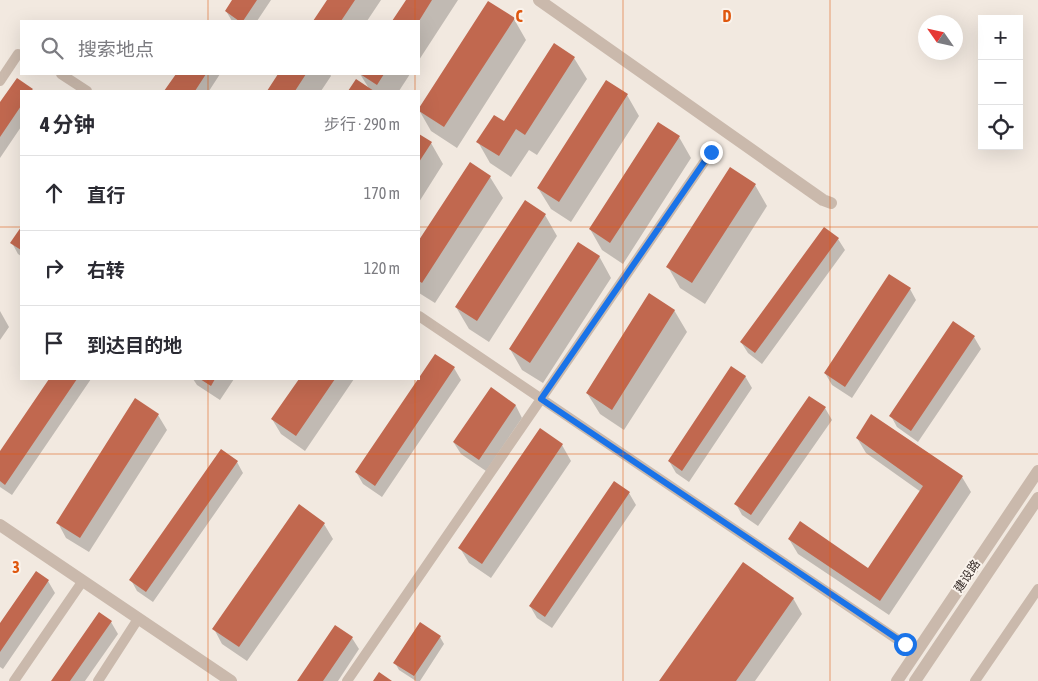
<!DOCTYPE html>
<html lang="zh">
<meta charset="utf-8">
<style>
:root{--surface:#fff;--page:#f7f7f7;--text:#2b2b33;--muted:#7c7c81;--line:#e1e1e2}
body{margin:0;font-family:"Asap Condensed","Noto Sans SC",sans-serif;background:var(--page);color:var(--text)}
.controls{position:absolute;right:15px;top:15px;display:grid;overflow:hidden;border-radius:0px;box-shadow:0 5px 20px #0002}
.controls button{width:45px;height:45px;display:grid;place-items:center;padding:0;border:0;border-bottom:1px solid var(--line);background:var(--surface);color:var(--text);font:25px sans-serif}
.compass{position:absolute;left:918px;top:15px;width:45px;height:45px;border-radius:50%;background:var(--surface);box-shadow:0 5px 20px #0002;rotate:304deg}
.stop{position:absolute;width:15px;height:15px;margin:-11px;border:4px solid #1a73e8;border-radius:50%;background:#fff}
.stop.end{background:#1a73e8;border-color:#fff;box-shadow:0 1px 5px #0008}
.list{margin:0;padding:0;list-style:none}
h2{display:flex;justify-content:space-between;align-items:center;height:65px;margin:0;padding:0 20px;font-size:21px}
h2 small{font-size:16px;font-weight:400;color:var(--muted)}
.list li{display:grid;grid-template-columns:32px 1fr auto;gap:15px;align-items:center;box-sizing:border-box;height:75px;padding:0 20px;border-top:1px solid var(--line)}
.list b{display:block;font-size:19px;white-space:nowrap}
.list em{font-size:16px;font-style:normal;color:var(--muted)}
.icon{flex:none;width:28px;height:28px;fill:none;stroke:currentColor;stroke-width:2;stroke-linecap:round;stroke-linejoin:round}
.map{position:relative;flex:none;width:1038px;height:681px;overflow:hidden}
.search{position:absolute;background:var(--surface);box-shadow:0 5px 20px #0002;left:20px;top:20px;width:400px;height:55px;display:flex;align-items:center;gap:12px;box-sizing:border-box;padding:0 18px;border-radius:0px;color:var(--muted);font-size:19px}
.panel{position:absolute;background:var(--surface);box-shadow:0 5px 20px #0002;left:20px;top:90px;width:400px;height:290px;border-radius:0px}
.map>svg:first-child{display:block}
.shadow{fill:#0003}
.building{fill:#c1684f}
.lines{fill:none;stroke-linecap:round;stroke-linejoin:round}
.service{stroke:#cab9ac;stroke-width:10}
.minor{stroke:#cab9ac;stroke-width:12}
.tertiary{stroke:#cab9ac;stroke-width:12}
.route{stroke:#1a73e8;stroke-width:6}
.grid{fill:none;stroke:#df570e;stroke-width:1;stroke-opacity:0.55}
.labels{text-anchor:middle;stroke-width:4;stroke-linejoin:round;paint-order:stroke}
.street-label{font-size:12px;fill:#382e2a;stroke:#faf3ec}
.grid-label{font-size:16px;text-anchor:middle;font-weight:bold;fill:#df570e;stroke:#faf3ec;stroke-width:4;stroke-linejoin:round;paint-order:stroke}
</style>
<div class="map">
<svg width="1038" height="681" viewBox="0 0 1038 681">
<rect width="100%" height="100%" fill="#f2e9e0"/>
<path class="shadow" d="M234,0H271L257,21H232L226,11Z
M329,0H381L367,21H315Z
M407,0H458L419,60V21H393Z
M514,19L526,40L457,148L431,131L419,110Z
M574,58L587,79L537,155L529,150L511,177L490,163L478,142L504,123Z
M177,74H220L209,91H166Z
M280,74H330L331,76L321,91H268Z
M360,74H410L399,91H350L356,81L370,90Z
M17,79L33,91H21V127L0,158V104Z
M627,95L639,116L571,222L551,209L538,188Z
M419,135L431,143L443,164L419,202Z
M679,137L691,158L623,264L602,250L590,229Z
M470,163L490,177L503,198L435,303L419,293V243Z
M755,185L767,206L705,304L680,288L668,267Z
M545,215L557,236L489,342L469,329L456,307Z
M21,229V256L18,254L12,243Z
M838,239L845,250L762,364L748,353L741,342Z
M599,256L611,278L543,383L522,370L510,349Z
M910,289L916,300L852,398L832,385L825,373Z
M674,310L687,332L624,430L600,414L587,393Z
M0,311L9,327L0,340Z
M974,337L981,349L918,442L897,427L891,416Z
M454,368L461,380L382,497L363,484L356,472Z
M745,376L752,388L689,482L676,473L669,461Z
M51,379H91L12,495L0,487V454Z
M193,379H234L220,400L197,385Z
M300,379H354L305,451L281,434L272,419Z
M491,389L516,406L522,418L486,471L461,454L454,443Z
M825,408L832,420L758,526L742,515L736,504Z
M158,415L167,430L89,552L66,538L58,523Z
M540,430L562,445L571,461L491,578L469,563L460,548Z
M857,438L962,477L971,492L889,615L798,554L789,539L868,570L921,492L866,453Z
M237,462L243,473L153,602L137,591L131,580Z
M614,483L629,493L636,505L552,628L537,618L530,606Z
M324,524L333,539L247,661L222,644L214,629Z
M36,573L48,581L55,593L3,669L0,667V625Z
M793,598L802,614L755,681H661Z
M99,614L111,622L118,634L85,681H52Z
M440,637L444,644L420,681H416L399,670L395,663Z
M352,638L359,649L338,681H299Z"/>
<path class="building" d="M232,0H257L243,21H239L225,11Z
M327,0H355L341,21H313Z
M406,0H432L419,21H392Z
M488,1L515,18L444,127L419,111V108Z
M554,43L575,57L525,135L516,129L499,156L476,142L494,115L504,121Z
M176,74H206L195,91H164Z
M278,74H306L295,91H267Z
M360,74H384L377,85Z
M17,78L33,89L31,91H21V106L0,137V102Z
M356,79L374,91H348Z
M606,80L628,94L559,202L537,188Z
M658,122L680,136L610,243L589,229Z
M419,134L432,142L419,162Z
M470,162L491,176L422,283L419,281V240Z
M730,167L756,184L692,283L666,267Z
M525,200L546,214L477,321L455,307Z
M21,227V250L10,243Z
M824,227L839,238L755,353L740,342Z
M578,242L600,256L530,363L509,349Z
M889,274L911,288L845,387L824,373Z
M649,293L675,310L612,410L586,393Z
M953,321L975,336L911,431L889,416Z
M435,354L455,367L375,486L355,472Z
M731,366L746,376L682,471L668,461Z
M49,379H77L5,485L0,481V451Z
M200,379H215L211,386Z
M299,379H335L296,436L271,419Z
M491,387L516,405L479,460L453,442Z
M809,396L826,407L751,515L734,504Z
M135,398L159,414L80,538L56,523Z
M871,414L963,476L880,601L788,539L800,521L868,568L923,486L856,438Z
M540,428L563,444L482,564L458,548Z
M221,449L238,461L146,592L129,580Z
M614,481L630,492L545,617L529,606Z
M299,504L325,523L239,647L212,629Z
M743,562L794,598L736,681H659Z
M36,571L49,580L0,652V623Z
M99,612L112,621L70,681H51Z
M420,622L441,636L414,676L393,663Z
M335,625L353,637L323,681H297Z
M379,672L392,681H373Z"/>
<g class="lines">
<path class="service" d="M61,74L87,91
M0,81L18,54L21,55
M419,316L916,652
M14,681L82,582
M98,681L138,619
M347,681L711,152
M975,681L1038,589"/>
<path class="minor" d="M539,0L823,200L831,203
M0,525L231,681"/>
<path class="tertiary" d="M897,681L1038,471
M915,681L1038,498"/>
</g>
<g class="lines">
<path class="route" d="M711,152L541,399L905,644"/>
</g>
<path class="grid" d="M208,0V21M415,0V21M623,0V681M830,0V681M208,74V91M415,74V91M0,227H21M419,227H1038M208,379V681M415,379V681M0,454H1038"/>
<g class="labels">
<g class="street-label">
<text transform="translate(967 576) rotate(-56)" y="4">建设路</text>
</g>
</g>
<g class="grid-label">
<text x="519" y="22">C</text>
<text x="727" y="22">D</text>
<text x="16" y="573">3</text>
</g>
</svg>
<div class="controls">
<button>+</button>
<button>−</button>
<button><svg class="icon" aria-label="locate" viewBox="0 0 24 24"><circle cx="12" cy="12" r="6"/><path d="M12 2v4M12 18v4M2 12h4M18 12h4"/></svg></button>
</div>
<svg class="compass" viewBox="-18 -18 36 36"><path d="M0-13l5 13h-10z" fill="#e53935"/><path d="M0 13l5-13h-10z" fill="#7c7c81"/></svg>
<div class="stop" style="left:905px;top:644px"></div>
<div class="stop end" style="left:711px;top:152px"></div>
<div class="search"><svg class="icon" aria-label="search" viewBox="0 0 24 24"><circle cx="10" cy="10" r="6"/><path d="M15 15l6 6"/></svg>搜索地点</div>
<section class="panel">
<h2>4 分钟<small>步行 · 290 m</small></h2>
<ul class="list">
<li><svg class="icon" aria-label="ahead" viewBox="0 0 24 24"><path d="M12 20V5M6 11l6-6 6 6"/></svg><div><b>直行</b></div><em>170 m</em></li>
<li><svg class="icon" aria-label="right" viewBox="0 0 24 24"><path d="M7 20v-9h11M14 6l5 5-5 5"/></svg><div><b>右转</b></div><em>120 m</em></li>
<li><svg class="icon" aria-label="arrive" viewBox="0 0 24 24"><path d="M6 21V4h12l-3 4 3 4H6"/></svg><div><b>到达目的地</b></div></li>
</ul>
</section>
</div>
